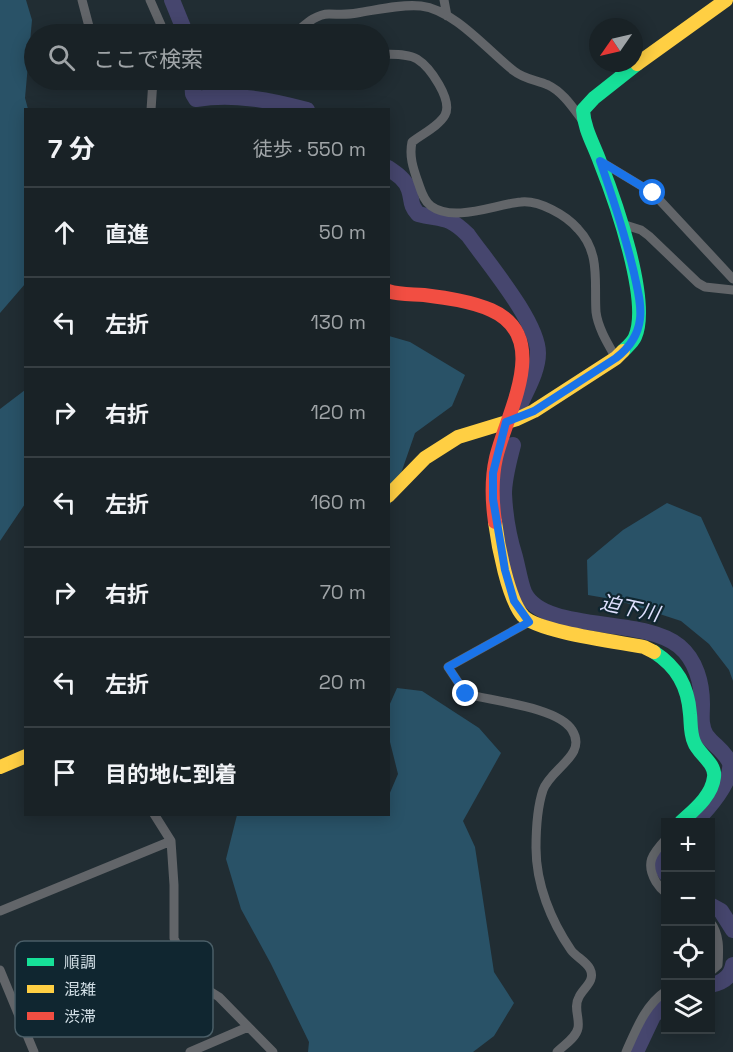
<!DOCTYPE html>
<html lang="ja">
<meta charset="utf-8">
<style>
:root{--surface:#192226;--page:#222a2e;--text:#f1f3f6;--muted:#9fa4a7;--line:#373f43}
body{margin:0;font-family:"Space Grotesk","Noto Sans JP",sans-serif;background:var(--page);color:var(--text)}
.controls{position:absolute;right:18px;bottom:18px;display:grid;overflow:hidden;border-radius:0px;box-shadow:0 3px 15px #0003}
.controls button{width:54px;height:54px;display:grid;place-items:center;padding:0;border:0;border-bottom:2px solid var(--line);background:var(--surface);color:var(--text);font:30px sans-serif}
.compass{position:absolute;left:589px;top:18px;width:54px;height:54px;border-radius:50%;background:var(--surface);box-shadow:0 3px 15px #0003;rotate:236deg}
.stop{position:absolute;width:18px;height:18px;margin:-14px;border:4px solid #1a73e8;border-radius:50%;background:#fff}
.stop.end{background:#1a73e8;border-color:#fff;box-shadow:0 2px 6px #0008}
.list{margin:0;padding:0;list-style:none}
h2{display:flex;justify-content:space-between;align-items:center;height:78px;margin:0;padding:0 24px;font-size:26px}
h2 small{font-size:20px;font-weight:400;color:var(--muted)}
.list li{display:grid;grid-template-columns:39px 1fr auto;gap:18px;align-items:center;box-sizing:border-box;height:90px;padding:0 24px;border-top:2px solid var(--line)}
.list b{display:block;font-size:22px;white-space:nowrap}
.list em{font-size:20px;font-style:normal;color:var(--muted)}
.icon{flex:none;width:33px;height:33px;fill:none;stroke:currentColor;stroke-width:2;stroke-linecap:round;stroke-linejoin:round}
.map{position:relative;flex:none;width:733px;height:1052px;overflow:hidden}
.search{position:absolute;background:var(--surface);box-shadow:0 3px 15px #0003;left:24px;top:24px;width:366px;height:66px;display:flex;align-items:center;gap:15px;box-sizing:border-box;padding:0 21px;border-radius:33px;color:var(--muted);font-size:22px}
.panel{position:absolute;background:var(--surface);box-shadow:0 3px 15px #0003;left:24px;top:108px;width:366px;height:708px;border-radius:0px}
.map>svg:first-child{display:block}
.green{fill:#295267}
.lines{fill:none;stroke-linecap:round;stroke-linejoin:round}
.river{stroke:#46466e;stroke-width:16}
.street{stroke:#626569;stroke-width:9}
.fast{stroke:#16e098;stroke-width:14}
.slow{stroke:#ffcf43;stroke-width:14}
.jam{stroke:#f24e42;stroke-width:14}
.route{stroke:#1a73e8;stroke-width:8}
.labels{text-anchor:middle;stroke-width:4.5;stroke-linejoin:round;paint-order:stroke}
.water-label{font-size:20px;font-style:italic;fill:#dfe0fe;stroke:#102630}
.key{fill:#102630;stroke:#4a5e67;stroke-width:1.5}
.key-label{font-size:16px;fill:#d2dfe6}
</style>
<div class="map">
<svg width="733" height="1052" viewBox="0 0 733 1052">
<rect width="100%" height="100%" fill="#212d33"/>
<path class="green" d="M0,0H26L32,20L25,98L28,109L26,110L25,284L0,313Z
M389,336L410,342L465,375L452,406L415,433L389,508Z
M25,390V504L0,541V409Z
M667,503L701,517L733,588V681L729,670L709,644L681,621L617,600L588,595L587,560L623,530Z
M397,688L422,691L479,728L501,753L463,821L475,847L494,972L514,1003L494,1036L473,1052H308L309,1042L271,964L241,909L226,859L237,815L388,814L389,795L398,774L389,738V706Z"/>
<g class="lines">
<path class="river" d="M172,0L183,27L184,34
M192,80L193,94L196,99C234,93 270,100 307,110
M388,168C397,174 406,180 409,190C413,202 409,203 418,214C442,220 448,215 468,235C487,262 538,322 538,353C538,371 527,389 520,405
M513,445C509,461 504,478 504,494C505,515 509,538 515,557C518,568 520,582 524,592C543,634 644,616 679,646C696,660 702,683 702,704C702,715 700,725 706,735C713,745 725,751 730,763C733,781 707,810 695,822
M666,853C661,861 660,866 666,874
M710,905L721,911L733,930
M710,985C722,983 731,977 733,965
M636,1052L653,1016L666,1002"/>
<path class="street" d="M82,0L91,34
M150,0L161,25V34
M444,0L447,16
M294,34C304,26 315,14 329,14C339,14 347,15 357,13C377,10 400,4 421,6C455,10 488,51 514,71C524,79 536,80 548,85C563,92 573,108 583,121
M380,54C391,55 407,53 417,59C430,67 453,100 445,115C439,126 422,134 412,142C409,156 413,168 418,182C421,190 423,200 431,206C454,223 496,204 521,202C539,200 566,215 578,229C601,253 594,283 596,312C598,328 608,344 616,358
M151,110L153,80
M600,161L653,193L733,279
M622,224L641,230L649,236L698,283L705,287L733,290
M529,622L448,667L466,694C492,701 558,707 572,730C588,755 551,768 543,790C537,808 536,829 536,848C536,884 551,921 571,950C576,957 586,961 590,969C596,981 583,988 579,997C573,1007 580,1018 578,1028C576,1038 564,1045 557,1052
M154,814L171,841L174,885V938L187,969L197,983L219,997L273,1052
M666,839C652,854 645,863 656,882C659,887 661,889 666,893
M0,911L171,841
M710,922C720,934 719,950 718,965L710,972
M0,970L34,1052
M190,1052L248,1027
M626,1052C636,1030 645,1005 666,991"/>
<path class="fast" d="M623,351C627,347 633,342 635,337C651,301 615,200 600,162C594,145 584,129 583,110L594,98L637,64
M654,652C677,667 688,686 690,714C691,723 690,733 694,742C698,754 716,763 714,777C712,796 694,810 681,822"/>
<path class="slow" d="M637,64L726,0
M388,496L425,458L458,437L517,419L534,411L616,358L623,351
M495,522C498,545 508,599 523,616C538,632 619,642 644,647L654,652
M0,767L26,756"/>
<path class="jam" d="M388,291C400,295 412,294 424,295C447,298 470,301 491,310C553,337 506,414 496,458C491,480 492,501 495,522"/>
</g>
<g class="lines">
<path class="route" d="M466,694L448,667L529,622L514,601L505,570L493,499V473L506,422L534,411L616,358C629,348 638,336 640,319C642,304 637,288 634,273C625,235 613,198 600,161L653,193"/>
</g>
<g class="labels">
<g class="water-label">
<text transform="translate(630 608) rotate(12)" y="7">迫下川</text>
</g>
</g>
<rect x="15" y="941" width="198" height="96" rx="9" class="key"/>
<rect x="27" y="958" width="27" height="8" fill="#16e098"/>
<rect x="27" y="985" width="27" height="8" fill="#ffcf43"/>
<rect x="27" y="1012" width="27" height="8" fill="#f24e42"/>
<g class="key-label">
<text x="64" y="968">順調</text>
<text x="64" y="995">混雑</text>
<text x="64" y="1022">渋滞</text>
</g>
</svg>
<div class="controls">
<button>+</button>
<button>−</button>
<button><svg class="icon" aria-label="locate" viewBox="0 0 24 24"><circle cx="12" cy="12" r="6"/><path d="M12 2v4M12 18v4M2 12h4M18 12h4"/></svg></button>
<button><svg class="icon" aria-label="layers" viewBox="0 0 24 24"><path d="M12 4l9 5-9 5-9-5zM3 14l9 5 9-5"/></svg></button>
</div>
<svg class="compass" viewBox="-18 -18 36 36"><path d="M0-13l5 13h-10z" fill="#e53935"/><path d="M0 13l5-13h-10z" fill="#9fa4a7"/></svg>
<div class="stop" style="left:653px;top:193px"></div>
<div class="stop end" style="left:466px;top:694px"></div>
<div class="search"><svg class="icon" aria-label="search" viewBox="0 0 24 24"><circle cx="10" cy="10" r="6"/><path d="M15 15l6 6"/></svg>ここで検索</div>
<section class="panel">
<h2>7 分<small>徒歩 · 550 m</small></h2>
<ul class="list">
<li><svg class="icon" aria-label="ahead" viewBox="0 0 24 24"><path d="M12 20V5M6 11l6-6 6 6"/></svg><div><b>直進</b></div><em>50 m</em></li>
<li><svg class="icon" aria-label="left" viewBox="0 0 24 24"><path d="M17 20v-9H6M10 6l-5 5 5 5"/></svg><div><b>左折</b></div><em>130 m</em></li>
<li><svg class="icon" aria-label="right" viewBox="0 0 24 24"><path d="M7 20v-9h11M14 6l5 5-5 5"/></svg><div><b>右折</b></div><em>120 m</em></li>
<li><svg class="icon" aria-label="left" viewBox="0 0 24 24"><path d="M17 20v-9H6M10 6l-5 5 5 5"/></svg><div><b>左折</b></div><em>160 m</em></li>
<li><svg class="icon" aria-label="right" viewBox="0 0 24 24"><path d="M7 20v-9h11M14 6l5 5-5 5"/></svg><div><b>右折</b></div><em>70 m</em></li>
<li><svg class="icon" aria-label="left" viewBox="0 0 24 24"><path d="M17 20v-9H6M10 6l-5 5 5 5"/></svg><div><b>左折</b></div><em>20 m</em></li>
<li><svg class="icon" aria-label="arrive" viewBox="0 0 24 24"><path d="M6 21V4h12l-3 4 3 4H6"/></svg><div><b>目的地に到着</b></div></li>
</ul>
</section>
</div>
